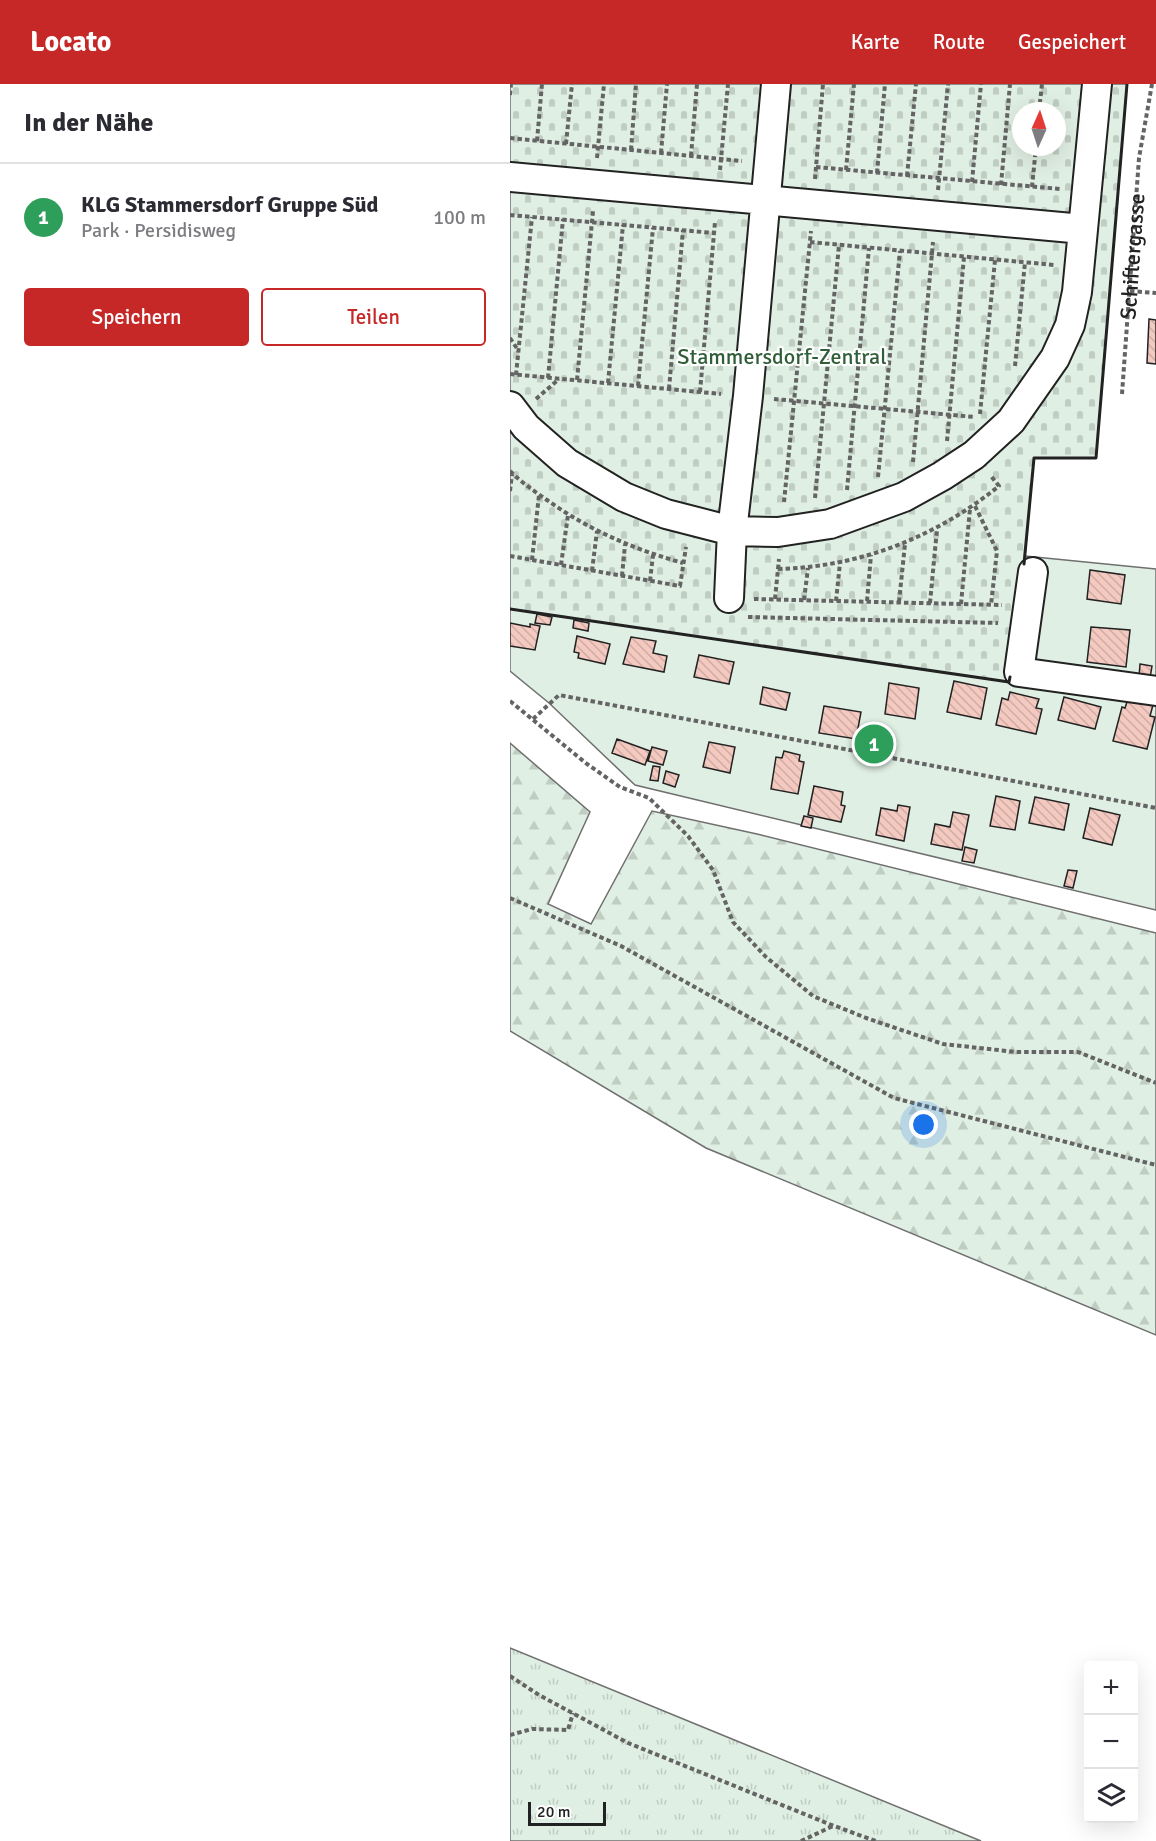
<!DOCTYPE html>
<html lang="de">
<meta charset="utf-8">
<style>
:root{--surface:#fff;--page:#f2f2f3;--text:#2b2b33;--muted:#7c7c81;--line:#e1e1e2;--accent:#c62828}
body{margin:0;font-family:Signika,sans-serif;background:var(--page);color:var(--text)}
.controls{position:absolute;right:18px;bottom:18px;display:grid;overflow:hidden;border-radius:6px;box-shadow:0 6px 24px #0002}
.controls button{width:54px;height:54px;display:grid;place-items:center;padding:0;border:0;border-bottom:2px solid var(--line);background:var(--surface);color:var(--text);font:30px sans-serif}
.compass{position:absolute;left:502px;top:18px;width:54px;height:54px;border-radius:50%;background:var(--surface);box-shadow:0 6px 24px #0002;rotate:3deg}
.scale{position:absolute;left:18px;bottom:15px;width:78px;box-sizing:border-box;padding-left:6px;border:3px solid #222;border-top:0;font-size:16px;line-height:21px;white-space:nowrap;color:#222;-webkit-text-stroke:4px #fff;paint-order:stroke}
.you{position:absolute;left:414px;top:1041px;width:21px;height:21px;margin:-15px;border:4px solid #fff;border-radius:50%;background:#1a73e8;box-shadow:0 0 0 9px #1a73e833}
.badge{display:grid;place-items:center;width:39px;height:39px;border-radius:50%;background:var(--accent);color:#fff;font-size:20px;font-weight:700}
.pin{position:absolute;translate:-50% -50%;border:3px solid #fff;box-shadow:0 2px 6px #0006}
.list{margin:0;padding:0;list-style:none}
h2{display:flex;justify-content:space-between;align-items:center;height:78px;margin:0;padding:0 24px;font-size:26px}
h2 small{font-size:20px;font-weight:400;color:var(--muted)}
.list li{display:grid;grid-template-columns:39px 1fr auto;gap:18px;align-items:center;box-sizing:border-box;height:108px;padding:0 24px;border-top:2px solid var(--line)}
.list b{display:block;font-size:22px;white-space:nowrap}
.list p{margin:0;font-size:20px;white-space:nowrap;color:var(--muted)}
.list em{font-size:20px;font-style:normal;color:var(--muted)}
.actions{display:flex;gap:12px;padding:18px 24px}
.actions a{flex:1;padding:14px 0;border:2px solid var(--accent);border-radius:6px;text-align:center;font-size:21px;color:var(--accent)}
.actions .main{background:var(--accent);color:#fff}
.icon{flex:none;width:33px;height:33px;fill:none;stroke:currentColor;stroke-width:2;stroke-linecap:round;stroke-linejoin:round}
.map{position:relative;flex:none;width:646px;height:1757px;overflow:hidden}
header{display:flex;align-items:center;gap:36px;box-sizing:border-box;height:84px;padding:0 30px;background:var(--accent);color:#fff}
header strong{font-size:28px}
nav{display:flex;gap:33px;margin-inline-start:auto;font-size:21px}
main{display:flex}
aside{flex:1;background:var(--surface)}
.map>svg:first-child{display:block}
.grass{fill:url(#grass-tufts);stroke:#6f6f6f;stroke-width:1.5}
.forest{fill:url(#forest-firs);stroke:#6f6f6f;stroke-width:1.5}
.cemetery{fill:url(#cemetery-stones);stroke:#6f6f6f;stroke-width:1.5;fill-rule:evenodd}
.green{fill:#e0efe3;stroke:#6f6f6f;stroke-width:1.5}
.building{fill:url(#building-back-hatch);stroke:#222;stroke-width:1.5}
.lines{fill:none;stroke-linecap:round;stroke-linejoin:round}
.minor-casing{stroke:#222;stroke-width:32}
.path{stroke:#646464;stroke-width:4;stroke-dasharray:4.5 3;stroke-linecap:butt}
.minor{stroke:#fff;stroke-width:28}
.wall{stroke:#222;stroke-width:3}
.labels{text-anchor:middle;stroke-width:4.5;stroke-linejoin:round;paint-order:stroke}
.street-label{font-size:22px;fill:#222;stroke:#fff}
.park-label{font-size:22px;fill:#2f5e38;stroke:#fff}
</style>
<header>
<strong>Locato</strong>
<nav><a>Karte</a><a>Route</a><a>Gespeichert</a></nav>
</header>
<main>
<aside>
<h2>In der Nähe<small></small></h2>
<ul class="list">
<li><span class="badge" style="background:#2e9e5b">1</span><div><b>KLG Stammersdorf Gruppe Süd</b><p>Park · Persidisweg</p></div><em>100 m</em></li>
</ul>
<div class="actions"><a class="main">Speichern</a><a>Teilen</a></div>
</aside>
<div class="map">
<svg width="646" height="1757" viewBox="0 0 646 1757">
<defs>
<pattern id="grass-tufts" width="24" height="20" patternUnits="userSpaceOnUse" patternTransform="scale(1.5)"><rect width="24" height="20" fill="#e0efe3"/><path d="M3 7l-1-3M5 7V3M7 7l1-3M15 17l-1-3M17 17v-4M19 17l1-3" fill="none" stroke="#c0cdc2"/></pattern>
<pattern id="forest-firs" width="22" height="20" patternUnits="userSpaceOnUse" patternTransform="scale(1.5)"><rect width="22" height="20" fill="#e0efe3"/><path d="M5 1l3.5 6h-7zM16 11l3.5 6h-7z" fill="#c0cdc2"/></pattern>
<pattern id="cemetery-stones" width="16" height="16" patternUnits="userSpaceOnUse" patternTransform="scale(1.5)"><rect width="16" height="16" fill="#e0efe3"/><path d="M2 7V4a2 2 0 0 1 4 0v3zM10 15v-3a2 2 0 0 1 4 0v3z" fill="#c0cdc2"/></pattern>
<pattern id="building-back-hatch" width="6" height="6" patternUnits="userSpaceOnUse" patternTransform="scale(1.5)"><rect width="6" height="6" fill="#f3c9c0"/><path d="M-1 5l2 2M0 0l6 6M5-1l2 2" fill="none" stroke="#d0aca5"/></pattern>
</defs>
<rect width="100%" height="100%" fill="#fff"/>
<path class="grass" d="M0,1564L471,1757H0Z"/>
<path class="forest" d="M0,659L80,728L38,820L81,840L142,727L247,750L646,849V1251L196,1064L0,947Z"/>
<path class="cemetery" d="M0,0H617L586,374H524L514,483L499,598L0,525ZM511,27H547V63H511Z"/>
<path class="green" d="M515,472L646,485V826L125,701L39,619L0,587V525L498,598Z"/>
<path class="building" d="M639,235L646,236V280L637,279Z
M580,486L615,491L611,520L577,515Z
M27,530L42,533L40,541L25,539Z
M64,536L79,539L78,547L63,544Z
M0,539L20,543V540L30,542L25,566L0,562Z
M581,543L620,546L616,583L577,578Z
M67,552L100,560L95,580L68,574L69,569L64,568Z
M121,553L146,557L143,569L157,572L154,588L113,580Z
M189,571L224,578L219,600L184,593Z
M630,580L642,582L640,594L629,593Z
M444,597L477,604L471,635L437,628Z
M379,599L409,604L405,635L375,630Z
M253,603L280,609L276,626L250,620Z
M500,608L529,615L526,624L532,625L526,650L486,641L492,614L498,616Z
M554,613L591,623L585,645L548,636Z
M618,615L643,621L640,632L645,633L637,665L603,657L612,623L615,624Z
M314,622L351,628L346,655L309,649Z
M107,655L140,667L135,681L102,669Z
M199,658L225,663L220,689L193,683Z
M142,663L157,667L153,681L138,677Z
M274,667L290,671L289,677L294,678L288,710L261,705L266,673L272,674Z
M143,682L150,683L148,697L140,696Z
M156,687L169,691L165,703L153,699Z
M304,702L333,708L331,721L335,722L331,738L298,731Z
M486,712L510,717L505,746L480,742Z
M525,713L559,720L554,746L519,739Z
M388,721L400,723L394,757L366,751L371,724L387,727Z
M580,724L610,731L602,761L573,754Z
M443,728L459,731L452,766L421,760L425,740L440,743Z
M294,732L303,734L301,744L291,742Z
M455,763L467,766L464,779L452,777Z
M558,786L567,787L563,804L554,802Z"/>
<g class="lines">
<g class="minor-casing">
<path id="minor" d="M0,93L573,145
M0,322L16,343L57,379L114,413L156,430L222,447L268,448L320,440L394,413L432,392L464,371L501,337L545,274L560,241L567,208L587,0
M523,488L509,588L646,607
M219,514L222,447L238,312L266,0"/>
</g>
<g class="path">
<path d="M0,11L1,0"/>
<path d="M529,27L532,0"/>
<path d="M0,54L232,77"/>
<path d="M27,57L32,0"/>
<path d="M56,60L62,0"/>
<path d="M121,66L126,0"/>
<path d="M151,69L157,0"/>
<path d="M181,72L187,0"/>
<path d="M87,74L94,0"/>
<path d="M306,83L550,105"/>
<path d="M210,86L218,0"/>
<path d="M336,86L344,0"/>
<path d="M367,89L375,0"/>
<path d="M397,92L406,0"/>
<path d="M305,95L313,0"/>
<path d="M462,98L471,0"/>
<path d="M491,101L500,0"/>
<path d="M522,103L526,63"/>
<path d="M428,106L438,0"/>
<path d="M0,131L204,149"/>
<path d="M300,158L544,181"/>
<path d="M620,207L646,209"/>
<path d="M0,254L8,266"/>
<path d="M505,282L515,178"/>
<path d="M0,290L211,310"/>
<path d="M6,291L22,133"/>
<path d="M38,294L53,135"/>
<path d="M67,296L83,127"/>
<path d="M98,299L113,141"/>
<path d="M128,302L143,144"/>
<path d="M159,305L173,146"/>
<path d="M190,308L205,138"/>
<path id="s1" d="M612,310L629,74L642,0"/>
<path d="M26,315L49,295"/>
<path d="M264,315L465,333"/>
<path d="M470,330L485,176"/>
<path d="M437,357L454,173"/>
<path d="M403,378L423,158"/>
<path d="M0,387C11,398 24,407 37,416C79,446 123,465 173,479"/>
<path d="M368,393L390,167"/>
<path d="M337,406L359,164"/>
<path d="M0,407L2,390"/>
<path d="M305,414L329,161"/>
<path d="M274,418L301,147"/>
<path d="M465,422L487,467L481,521"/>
<path d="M0,472L170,502L176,463"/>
<path d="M22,476L29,411"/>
<path d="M51,481L58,431"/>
<path d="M268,485C350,483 426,453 489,402L481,392"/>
<path d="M82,487L87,447"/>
<path d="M112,492L115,461"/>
<path d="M140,497L143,471"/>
<path d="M244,515L492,521"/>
<path d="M265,515L269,475"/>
<path d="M294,516L298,484"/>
<path d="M326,517L330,479"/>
<path d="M357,517L361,471"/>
<path d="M389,518L395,460"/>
<path d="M420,519L427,445"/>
<path d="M451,520L460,425"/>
<path d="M238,533L488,539"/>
<path d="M0,617L77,680L110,703L139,714L178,752L203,786L223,838L256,873L303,912L356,934L433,960L506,968H568L646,999"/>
<path d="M23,635L49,611L646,724"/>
<path d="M0,814L111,862L384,1014L646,1081"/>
<path d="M0,1592L29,1611L118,1659L324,1742L366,1757"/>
<path d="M0,1651L22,1645L58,1646L63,1629"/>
<path d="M291,1757L323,1742"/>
</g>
<use href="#minor" class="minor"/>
<path class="wall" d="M514,480L524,374H586L617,0
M0,525L499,598L500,593"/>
</g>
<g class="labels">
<g class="street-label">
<text dy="8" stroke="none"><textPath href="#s1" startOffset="138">Schiftergasse</textPath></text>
</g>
<g class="park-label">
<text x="272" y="280">Stammersdorf-Zentral</text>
</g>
</g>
</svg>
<div class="controls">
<button>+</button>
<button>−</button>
<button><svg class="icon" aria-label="layers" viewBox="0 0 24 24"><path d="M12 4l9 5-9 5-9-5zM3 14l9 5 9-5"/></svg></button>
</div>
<svg class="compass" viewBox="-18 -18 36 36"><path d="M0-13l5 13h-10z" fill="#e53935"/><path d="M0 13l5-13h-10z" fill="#7c7c81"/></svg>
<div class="scale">20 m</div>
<div class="you"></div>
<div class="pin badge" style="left:364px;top:660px;background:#2e9e5b">1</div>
</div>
</main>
